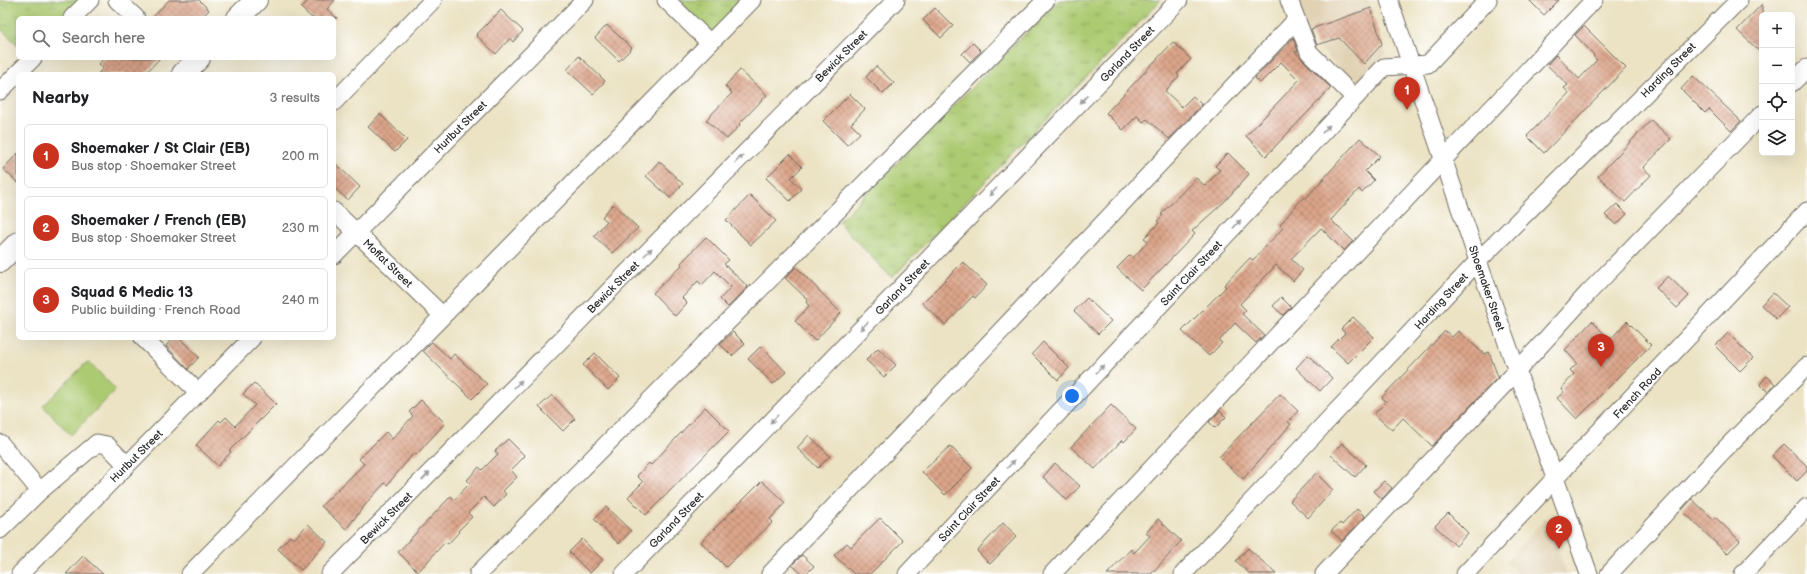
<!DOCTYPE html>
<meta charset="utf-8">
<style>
:root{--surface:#fff;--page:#f2f2f2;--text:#202124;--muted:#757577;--line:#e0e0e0;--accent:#c8321e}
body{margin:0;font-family:"Balsamiq Sans",sans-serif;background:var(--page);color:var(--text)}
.controls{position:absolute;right:12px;top:12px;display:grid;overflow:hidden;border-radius:6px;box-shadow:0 4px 16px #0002}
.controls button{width:36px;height:36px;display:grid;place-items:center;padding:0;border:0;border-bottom:1px solid var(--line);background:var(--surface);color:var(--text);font:20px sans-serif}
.you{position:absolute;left:1072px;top:396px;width:14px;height:14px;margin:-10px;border:3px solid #fff;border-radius:50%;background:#1a73e8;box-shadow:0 0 0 6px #1a73e833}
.badge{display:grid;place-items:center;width:26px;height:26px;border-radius:50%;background:var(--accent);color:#fff;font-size:13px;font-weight:700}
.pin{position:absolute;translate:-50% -33px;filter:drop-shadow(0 1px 2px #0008)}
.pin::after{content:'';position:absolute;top:21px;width:14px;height:12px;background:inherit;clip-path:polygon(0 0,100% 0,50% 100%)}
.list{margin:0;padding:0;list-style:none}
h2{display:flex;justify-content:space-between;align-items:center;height:52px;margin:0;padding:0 16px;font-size:17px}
h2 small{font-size:13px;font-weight:400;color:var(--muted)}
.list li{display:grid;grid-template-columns:26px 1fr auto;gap:12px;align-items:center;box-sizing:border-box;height:64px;margin:0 8px 8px;padding:0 8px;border:1px solid var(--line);border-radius:6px}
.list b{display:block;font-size:15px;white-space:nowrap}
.list p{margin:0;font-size:13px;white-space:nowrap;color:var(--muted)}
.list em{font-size:13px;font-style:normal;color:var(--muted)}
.icon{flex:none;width:22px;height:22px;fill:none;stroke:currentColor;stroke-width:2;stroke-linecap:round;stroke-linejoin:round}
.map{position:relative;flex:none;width:1807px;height:574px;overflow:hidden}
.search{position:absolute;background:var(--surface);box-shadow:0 4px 16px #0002;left:16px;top:16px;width:320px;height:44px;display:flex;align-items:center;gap:10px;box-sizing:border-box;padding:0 14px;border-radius:6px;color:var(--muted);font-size:15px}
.panel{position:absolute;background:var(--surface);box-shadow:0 4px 16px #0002;left:16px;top:72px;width:320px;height:268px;border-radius:6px}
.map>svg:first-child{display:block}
.built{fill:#e1d2b4}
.grass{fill:url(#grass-tufts);stroke:#6c7a4e}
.green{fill:#acca71;stroke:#6c7a4e}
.building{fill:url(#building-cross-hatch)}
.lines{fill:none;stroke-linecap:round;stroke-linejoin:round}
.minor-casing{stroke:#6f6b61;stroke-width:19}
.major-casing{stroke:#6f6b61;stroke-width:24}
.minor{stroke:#fff;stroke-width:17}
.major{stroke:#fff;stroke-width:22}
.oneway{fill:#a0a0a0}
.labels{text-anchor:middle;stroke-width:4;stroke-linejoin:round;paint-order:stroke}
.street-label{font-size:11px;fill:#2b2b2b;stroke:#fff}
</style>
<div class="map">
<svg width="1807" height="574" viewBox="0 0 1807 574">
<defs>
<pattern id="grass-tufts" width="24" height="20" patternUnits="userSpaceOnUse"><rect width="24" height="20" fill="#acca71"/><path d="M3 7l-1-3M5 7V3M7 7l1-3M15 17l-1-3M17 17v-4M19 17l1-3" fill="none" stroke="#8ca45d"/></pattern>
<pattern id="building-cross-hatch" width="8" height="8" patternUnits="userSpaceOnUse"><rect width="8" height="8" fill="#dca58a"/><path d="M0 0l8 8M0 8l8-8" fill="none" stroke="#b38771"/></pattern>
</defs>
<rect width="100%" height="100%" fill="#fff"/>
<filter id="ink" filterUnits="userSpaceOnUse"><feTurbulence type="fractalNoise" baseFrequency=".025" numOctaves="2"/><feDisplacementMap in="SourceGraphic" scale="8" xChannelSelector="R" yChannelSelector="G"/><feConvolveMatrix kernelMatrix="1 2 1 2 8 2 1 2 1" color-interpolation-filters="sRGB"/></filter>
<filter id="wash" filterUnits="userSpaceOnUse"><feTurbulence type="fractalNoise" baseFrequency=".012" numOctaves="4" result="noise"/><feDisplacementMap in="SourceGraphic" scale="16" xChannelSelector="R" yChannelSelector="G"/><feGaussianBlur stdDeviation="0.9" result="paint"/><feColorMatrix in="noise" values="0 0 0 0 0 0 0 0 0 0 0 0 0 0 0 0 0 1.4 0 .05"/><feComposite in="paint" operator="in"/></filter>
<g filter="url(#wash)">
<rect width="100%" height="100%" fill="#ece3c4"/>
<path class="built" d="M1295,0H1368L1386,53L1355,87L1305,31Z
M1546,517L1567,574H1518L1506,562Z"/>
<path class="grass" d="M0,0H81L62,18H18V45L0,28Z
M678,0H747L712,35Z
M1059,0H1161L892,278L838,222Z"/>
<path class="green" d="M88,361L116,390L71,435L43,406Z"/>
<g id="blocks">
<path class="building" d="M169,0H199L209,10L201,18H152Z
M309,0H335L327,9L337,18H312L301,8Z
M1529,0H1559L1544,15Z
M1762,4V54L1737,30Z
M935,8L953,26L941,38L923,20Z
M1371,8L1382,44L1364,64L1339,38L1317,45L1311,29Z
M501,10L523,31L513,42L510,38L496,54L476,35Z
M607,25L632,48L619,61L595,38Z
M1584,26L1626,68L1544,153L1527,136L1569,93L1564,88L1568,85L1547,65L1556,55L1579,79L1597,60L1593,56L1594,55L1575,35Z
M1293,38L1298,51L1295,52L1331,88L1266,156L1246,136L1299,80L1281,62L1260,83L1255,78Z
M1173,42L1191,59L1177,74L1179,76L1165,91L1182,107L1193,96L1202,105L1169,139L1147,119L1143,122L1137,116L1123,130L1106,113Z
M973,43L981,51L970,62L962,54Z
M579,56L605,81L593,94L567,70Z
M104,58H160L145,74H98L103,68L99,64Z
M876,66L894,83L883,94L866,77Z
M740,70L767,95L739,124L740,125L727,139L706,120L732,93L725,86Z
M1693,76L1741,121L1731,131L1709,109L1705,113L1681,89Z
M850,94L865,109L851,124L860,133L847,145L823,121Z
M380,114L407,140L395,152L368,127Z
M1651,120L1671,139L1643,168L1651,175L1625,202L1598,176Z
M1360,138L1380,156L1365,171L1374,180L1362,193L1359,189L1331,220L1353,241L1344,251L1321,228L1291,259L1303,270L1293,281L1276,265L1240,304L1246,310L1242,314L1264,335L1256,343L1235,323L1219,341L1222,343L1209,356L1182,331L1226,287L1224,285L1250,258L1253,260L1283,228L1280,225L1292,210L1304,197L1306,198Z
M18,153V183L3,169Z
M1228,153L1249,174L1225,201L1192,231L1195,234L1141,290L1117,268L1130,255L1133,258L1148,241L1144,238L1159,223L1157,221L1163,215L1161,214L1196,178L1205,186L1220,170L1215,166Z
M790,154L802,167L791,178L801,189L790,201L766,178Z
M659,161L683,184L670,198L646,176Z
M334,162L360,187L348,200L334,188Z
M750,195L776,221L751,245L726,220Z
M613,204L638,228L612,253L594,236L607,221L602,217Z
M1617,204L1627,214L1616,225L1605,215Z
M706,237L729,260L724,264L748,287L728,307L720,299L731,287L715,271L702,285L698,281L682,298L687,303L675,316L653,293L682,265L681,263Z
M963,262L987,285L975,298L973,296L945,325L922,303Z
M796,267L841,313L815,341L795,321L809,306L806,302L808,300L785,278Z
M1668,276L1689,296L1677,308L1656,288Z
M1773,293L1788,307L1776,319L1761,305Z
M1281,297L1291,307L1283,315L1273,306Z
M1087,298L1111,321L1098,334L1074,311Z
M1353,317L1374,337L1348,363L1331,347L1345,333L1341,329Z
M1592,321L1610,340L1627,321L1651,345L1577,419L1557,398L1564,392L1561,389L1574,374L1570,370L1577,363L1565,350Z
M1445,331L1452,337L1458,331L1484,354L1489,352L1498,377L1432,446L1403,418L1392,430L1374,414L1386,402L1382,397Z
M733,332L745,344L732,356L720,344Z
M1728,333L1753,358L1740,371L1715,346Z
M173,338H179L199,357L188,369L166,346Z
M432,342L450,359L454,354L487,384L472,399L423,351Z
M1043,342L1069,368L1058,380L1032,354Z
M761,346L786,372L773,384L748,359Z
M878,348L896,365L884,377L866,360Z
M595,353L620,378L608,390L583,365Z
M1308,355L1332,378L1320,391L1296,368Z
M1767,376L1775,384L1768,392L1760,384Z
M254,383L276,404L229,451L231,452L218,466L196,445L219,420L221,422L226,417L235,426L255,405L243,394Z
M1280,394L1298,411L1288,422L1291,424L1243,479L1219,457Z
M552,395L575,419L563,431L539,407Z
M421,400L445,423L416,455L414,453L387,485L385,483L369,500L346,529L321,506L364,464L359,459L386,432L392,439L413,416L409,412Z
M1111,405L1136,429L1124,442L1122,440L1095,469L1071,447Z
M705,407L729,431L646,515L628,497L643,482L637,476L649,463L651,465Z
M1220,411L1226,417L1215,428L1209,422Z
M809,435L830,456L818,468L797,448Z
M508,439L525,456L511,470L517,477L503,491L506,494L494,507L484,497L468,513L472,517L458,531L459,532L448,544L445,542L418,572L398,552L451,496L454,500L470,483L467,480L479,467L482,470L498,454L495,451Z
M1342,443L1366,465L1355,477L1331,455Z
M1784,444L1807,466V471L1797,481L1772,456Z
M950,446L972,468L945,495L922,472Z
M1055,463L1080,486L1067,500L1043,477Z
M1316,473L1333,490L1308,518L1290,501Z
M762,481L785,503L770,519L773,522L726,567L701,542Z
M1384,481L1392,488L1382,499L1374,491Z
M1692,499L1713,519L1715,517L1740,541L1727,554L1682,510Z
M606,507L631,531L619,544L594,519Z
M1357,509L1365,517L1342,541L1331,531L1340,523L1342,525Z
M1448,513L1468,533L1456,546L1435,526Z
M880,518L903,541L870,574H854L834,555L847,543L851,547Z
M1158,519L1181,541L1167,557L1151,574H1107L1131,549L1134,553L1150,536L1146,533Z
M1003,523L1017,536L990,564L977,551Z
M308,524L327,542L301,570L278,549L290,536L294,539Z
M582,539L603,560L590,573L569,552Z
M1248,548L1276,574H1250L1236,561Z
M802,555L814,566L806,574H802L792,565Z
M83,556L103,574H66Z"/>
</g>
</g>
<g filter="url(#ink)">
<use href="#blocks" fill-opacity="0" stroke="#6f6b61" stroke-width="1"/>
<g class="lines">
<g class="minor-casing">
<path id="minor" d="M117,0L136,18
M666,0L710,43
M1289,0L1309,52L1355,98
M1389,0L1478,261L1589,574
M72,18L90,0
M1792,83L1807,68
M0,91L33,58
M334,102L433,0
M334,211L442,315
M334,255L585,0
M143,338L199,393
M0,443L40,491L97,443L107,445L127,465
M0,530L40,491
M20,574L252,338
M190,574L752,0
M330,574L896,0
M478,574L1046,0
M624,574L1179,0
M770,574L1296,20
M907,574L1384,67L1428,64L1488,0
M1052,574L1594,0
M1183,574L1478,261L1739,0
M1324,574L1517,371L1588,293L1762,114
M1465,574L1807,211
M1609,574L1721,453L1807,366
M1743,574L1807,507"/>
</g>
<g class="major-casing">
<path id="major" d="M238,18L256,0
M183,74L199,58
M0,261L18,243"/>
</g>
<use href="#minor" class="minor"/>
<use href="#major" class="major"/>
</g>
<defs><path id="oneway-solid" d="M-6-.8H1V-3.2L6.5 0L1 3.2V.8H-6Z"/></defs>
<g class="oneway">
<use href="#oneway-solid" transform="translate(1084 99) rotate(134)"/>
<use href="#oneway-solid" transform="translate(1326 129) rotate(-47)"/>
<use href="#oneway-solid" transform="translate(739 159) rotate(-45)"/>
<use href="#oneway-solid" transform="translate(993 192) rotate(134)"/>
<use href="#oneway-solid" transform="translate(1237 224) rotate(-47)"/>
<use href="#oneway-solid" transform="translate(648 252) rotate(-45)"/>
<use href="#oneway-solid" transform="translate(864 326) rotate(134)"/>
<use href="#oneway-solid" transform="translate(1100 369) rotate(-47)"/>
<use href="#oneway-solid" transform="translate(518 384) rotate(-45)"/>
<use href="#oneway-solid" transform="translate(774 419) rotate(134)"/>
<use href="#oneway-solid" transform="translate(1011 464) rotate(-47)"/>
<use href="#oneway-solid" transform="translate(426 476) rotate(-45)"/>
</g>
</g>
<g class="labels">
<g class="street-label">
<text transform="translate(1127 54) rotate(-46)" y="4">Garland Street</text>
<text transform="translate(841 56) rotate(-45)" y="4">Bewick Street</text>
<text transform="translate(1668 70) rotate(-45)" y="4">Harding Street</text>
<text transform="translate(460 127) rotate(-45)" y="4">Hurlbut Street</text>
<text transform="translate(388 263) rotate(44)" y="4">Moffat Street</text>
<text transform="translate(1191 273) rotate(-47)" y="4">Saint Clair Street</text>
<text transform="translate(613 287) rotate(-45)" y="4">Bewick Street</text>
<text transform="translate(902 287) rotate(-46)" y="4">Garland Street</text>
<text transform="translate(1487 288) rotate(71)" y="4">Shoemaker Street</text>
<text transform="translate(1441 301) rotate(-47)" y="4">Harding Street</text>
<text transform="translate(1637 393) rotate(-47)" y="4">French Road</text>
<text transform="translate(136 456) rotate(-45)" y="4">Hurlbut Street</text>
<text transform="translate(969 509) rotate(-47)" y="4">Saint Clair Street</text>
<text transform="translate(386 518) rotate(-45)" y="4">Bewick Street</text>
<text transform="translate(676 520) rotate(-46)" y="4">Garland Street</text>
</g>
</g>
</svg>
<div class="controls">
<button>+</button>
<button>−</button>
<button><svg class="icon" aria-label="locate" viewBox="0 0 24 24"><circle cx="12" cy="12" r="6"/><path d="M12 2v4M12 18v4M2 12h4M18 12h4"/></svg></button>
<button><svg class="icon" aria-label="layers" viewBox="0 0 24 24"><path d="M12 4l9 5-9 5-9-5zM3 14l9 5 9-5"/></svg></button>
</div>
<div class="you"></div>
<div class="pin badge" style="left:1407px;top:110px">1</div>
<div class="pin badge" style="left:1559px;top:549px">2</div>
<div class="pin badge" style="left:1601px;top:367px">3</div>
<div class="search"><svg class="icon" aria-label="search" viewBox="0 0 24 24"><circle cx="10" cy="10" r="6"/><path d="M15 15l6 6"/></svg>Search here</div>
<section class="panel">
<h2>Nearby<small>3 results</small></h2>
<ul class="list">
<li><span class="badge">1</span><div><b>Shoemaker / St Clair (EB)</b><p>Bus stop · Shoemaker Street</p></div><em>200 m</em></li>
<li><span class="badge">2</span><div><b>Shoemaker / French (EB)</b><p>Bus stop · Shoemaker Street</p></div><em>230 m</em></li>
<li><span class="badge">3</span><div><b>Squad 6 Medic 13</b><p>Public building · French Road</p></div><em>240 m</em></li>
</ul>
</section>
</div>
